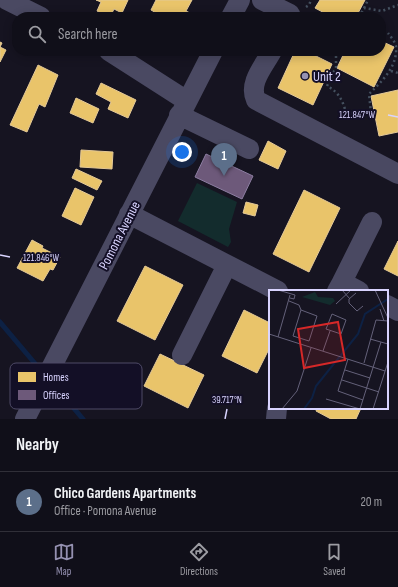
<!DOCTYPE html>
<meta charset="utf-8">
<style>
:root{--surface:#100f19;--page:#191822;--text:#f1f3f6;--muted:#9c9ca2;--line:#302f38;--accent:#9591b1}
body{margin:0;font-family:"Sofia Sans Condensed",sans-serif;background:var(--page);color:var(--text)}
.you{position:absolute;left:182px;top:152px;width:14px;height:14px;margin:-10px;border:3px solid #fff;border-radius:50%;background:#1a73e8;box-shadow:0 0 0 6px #1a73e833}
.badge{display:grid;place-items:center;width:26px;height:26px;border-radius:50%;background:var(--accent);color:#fff;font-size:13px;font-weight:700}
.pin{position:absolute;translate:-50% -33px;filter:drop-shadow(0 1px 2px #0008)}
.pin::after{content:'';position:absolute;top:21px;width:14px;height:12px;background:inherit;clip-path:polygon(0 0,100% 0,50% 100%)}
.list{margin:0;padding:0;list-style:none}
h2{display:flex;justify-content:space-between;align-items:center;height:52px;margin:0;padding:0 16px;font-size:17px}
h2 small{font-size:13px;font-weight:400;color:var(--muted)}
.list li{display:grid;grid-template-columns:26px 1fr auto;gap:12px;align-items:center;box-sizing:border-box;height:60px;padding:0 16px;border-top:1px solid var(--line)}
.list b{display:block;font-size:15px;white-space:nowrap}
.list p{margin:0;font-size:13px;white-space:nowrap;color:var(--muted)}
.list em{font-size:13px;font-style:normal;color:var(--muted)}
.icon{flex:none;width:22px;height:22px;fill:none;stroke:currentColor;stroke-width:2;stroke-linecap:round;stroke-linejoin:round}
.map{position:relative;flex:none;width:398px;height:419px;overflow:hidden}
.search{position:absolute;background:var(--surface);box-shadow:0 2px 10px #0003;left:12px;right:12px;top:12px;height:44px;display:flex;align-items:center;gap:10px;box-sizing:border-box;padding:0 14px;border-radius:16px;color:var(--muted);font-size:15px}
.sheet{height:112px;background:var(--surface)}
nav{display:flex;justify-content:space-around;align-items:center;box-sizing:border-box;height:56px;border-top:1px solid var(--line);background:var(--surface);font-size:11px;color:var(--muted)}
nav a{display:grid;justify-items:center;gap:2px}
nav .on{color:var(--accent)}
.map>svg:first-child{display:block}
.green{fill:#132c2d}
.homes{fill:#e9c46a;stroke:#e4c997}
.offices{fill:#6d597a;stroke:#8d7ea2}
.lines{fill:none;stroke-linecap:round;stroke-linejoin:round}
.stream{stroke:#0d2144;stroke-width:5}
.path{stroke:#44505f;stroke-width:2.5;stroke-dasharray:2 3;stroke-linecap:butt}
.minor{stroke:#4a4962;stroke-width:20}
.ticks{fill:none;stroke:#d9d4ff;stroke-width:1.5}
.poi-dot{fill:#9591b1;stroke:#130f26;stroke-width:1.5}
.labels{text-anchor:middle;stroke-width:4;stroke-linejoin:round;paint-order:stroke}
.poi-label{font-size:14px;fill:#d9d4ff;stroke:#130f26;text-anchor:start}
.street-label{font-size:14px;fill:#d9d4ff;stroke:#130f26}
.inset-river{fill:none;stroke:#0d2144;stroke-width:2}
.inset-road{fill:none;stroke:#64617a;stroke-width:1}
.view{fill:#d62828;fill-opacity:0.15;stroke:#d62828;stroke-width:2}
.inset-edge{fill:none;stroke:#d9d4ff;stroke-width:2}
.key{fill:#130f26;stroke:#4e4a67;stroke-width:1}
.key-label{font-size:11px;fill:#d9d4ff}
.ticks-label{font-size:10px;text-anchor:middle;fill:#d9d4ff;stroke:#130f26;stroke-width:4;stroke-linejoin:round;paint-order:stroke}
</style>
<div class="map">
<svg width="398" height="419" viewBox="0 0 398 419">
<rect width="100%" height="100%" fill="#161421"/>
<path class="green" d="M197,183L237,202L229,229L231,242L228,247L178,221Z"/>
<path class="homes" d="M96,0H128L122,13L114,9L110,17L97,11L101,2Z
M156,0H192L186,11L190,13L187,17H156L158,14L151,10Z
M320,0H365L356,17H332L315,8Z
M381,41L394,47L374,87L337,68L345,51H381Z
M0,42L2,43L0,47L6,50L0,62Z
M295,51H306L332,64L313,105L278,88Z
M38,65L58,75L45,107L39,104L27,132L10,125Z
M101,83L136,100L128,118L108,109L111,102L96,94Z
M398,90V132L379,136L371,96Z
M76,98L99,109L93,123L70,113Z
M268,141L286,151L278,169L259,160Z
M81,150L113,152L112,169L80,167Z
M76,169L102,181L97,190L72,178Z
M75,188L94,197L81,225L62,216Z
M304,190L340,208L309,272L273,254Z
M246,202L258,205L255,216L243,213Z
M32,240L43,246L42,248L60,257L53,270L50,269L43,281L17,268Z
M398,241V276L384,269Z
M145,266L183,285L155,340L117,321Z
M244,310L270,323V347L257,373L222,356Z
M160,354L204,375L188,408L144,386Z
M317,408H361L356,419H331L316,411Z"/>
<path class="offices" d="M206,154L253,176L242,199L195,177Z"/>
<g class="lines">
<path class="stream" d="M0,322L43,373
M50,380L83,419"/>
<path class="path" d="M306,7L309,5L311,0
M364,8L368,0
M359,17L364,8L382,11L398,5
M336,51V67L327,86C339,92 343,101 346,113H361L375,112
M391,71L398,73
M371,113L369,94C381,82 398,67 396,46C395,42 391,37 388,33"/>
<path class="minor" d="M7,0L41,17
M262,0L290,14
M231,17L240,0
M109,51L187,101
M272,51C264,66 248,83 256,100L398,174
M179,115L249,149
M129,214L278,291
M342,282L372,222
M337,291L342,282L359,291
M387,305L398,311
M182,355L227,265
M25,419L213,51
M276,419L277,408"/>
</g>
<path class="ticks" d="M388,115L398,117M0,255L10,257M225,419L227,409"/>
<circle class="poi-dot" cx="305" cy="76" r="4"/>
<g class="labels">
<g class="poi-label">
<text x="313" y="81">Unit 2</text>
</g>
<g class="street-label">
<text transform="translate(119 235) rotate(-63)" y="5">Pomona Avenue</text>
</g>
</g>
<g transform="translate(269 290)">
<rect width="119" height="119" fill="#161421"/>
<path d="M46,2L49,7L64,8L66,11L61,15L33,7Z" fill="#132c2d"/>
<path class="inset-river" d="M35,119L43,108L47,96L89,44L96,24L119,9"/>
<path class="inset-road" d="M9,0L26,5L25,9L21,8M73,0L81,9M106,0L119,28M87,3L80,9V13L88,21L94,16M20,11L30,15L32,20M67,14L82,0M111,19L115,31M32,20L48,26L40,51L24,46ZM63,24L77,30L72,44L57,39ZM0,44L116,81M9,47L21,5M101,49L119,54M54,61L61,41M79,69L69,101L94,110M95,73L107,30L119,31M76,80L101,88M73,90L110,102M57,109L91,119M13,119L28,101L42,58M91,119L112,52M104,119L119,72"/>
<path class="view" d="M69,32L76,70L35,78L29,39Z"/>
<rect width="119" height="119" class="inset-edge"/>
</g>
<rect x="10" y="363" width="132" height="46" rx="6" class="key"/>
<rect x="18" y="372" width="18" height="10" fill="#e9c46a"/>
<rect x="18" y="390" width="18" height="10" fill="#6d597a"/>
<g class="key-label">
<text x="43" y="381">Homes</text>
<text x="43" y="399">Offices</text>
</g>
<g class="ticks-label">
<text x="357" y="118">121.847°W</text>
<text x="41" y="261">121.846°W</text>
<text x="227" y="403">39.717°N</text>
</g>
</svg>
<div class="you"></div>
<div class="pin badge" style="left:224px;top:176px;background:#5c6f8a">1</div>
<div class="search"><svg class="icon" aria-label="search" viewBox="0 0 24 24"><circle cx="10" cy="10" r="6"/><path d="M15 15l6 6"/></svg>Search here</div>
</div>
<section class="sheet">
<h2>Nearby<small></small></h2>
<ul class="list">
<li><span class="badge" style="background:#5c6f8a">1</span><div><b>Chico Gardens Apartments</b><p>Office · Pomona Avenue</p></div><em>20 m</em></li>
</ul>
</section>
<nav>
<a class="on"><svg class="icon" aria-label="map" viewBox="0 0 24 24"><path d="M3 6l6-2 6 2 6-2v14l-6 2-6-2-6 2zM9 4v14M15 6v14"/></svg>Map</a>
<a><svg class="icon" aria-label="directions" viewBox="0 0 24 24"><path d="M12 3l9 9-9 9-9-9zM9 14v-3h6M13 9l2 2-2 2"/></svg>Directions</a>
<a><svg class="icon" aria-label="saved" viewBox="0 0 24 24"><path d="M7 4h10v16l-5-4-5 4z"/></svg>Saved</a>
</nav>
